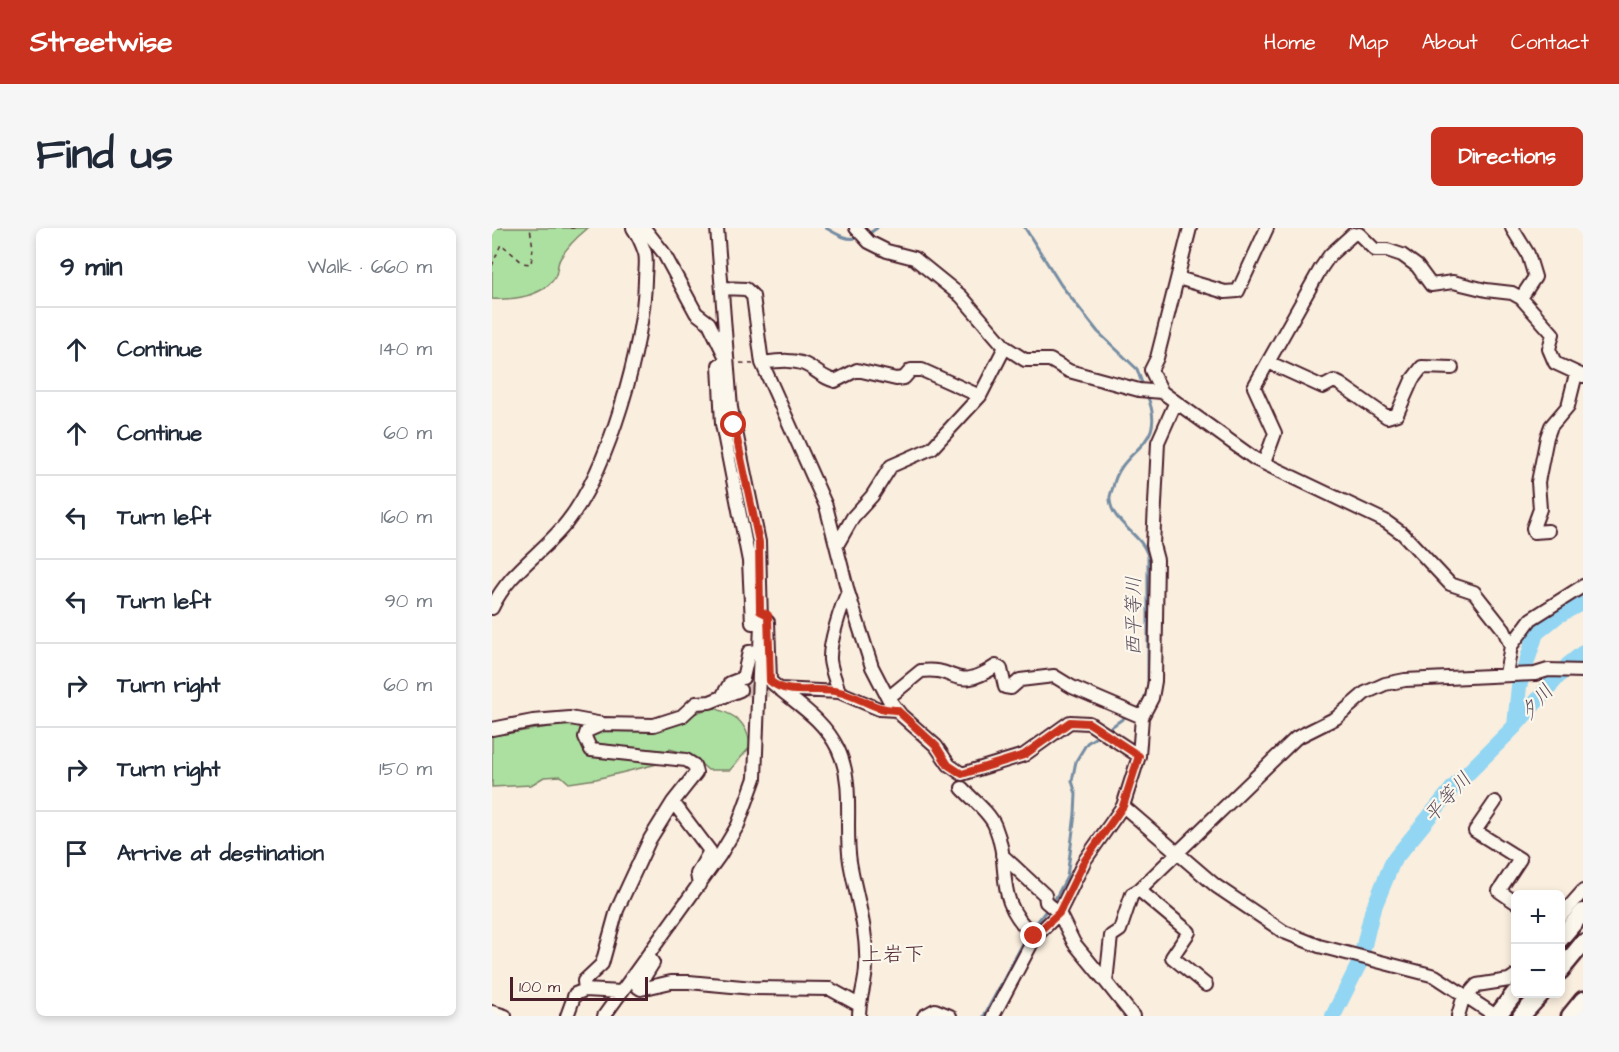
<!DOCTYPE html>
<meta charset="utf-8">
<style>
:root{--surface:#fff;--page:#f6f6f7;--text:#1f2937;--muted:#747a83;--line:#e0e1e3;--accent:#c8321e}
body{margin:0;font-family:"Architects Daughter","Klee One",sans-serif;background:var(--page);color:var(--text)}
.controls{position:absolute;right:18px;bottom:18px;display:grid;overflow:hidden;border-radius:9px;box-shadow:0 3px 9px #0003}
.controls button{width:54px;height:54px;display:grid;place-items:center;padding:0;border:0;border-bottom:2px solid var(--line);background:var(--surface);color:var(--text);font:30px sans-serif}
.scale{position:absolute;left:18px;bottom:15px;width:138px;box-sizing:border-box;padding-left:6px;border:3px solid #4a1f2b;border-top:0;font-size:16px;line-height:21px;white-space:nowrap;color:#4a1f2b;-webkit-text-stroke:4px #fbf7ec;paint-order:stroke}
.stop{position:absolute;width:18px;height:18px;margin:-14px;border:4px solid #c8321e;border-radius:50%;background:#fff}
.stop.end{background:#c8321e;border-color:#fff;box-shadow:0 2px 6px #0008}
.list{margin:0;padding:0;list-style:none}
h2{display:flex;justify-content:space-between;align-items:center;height:78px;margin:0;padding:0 24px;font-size:26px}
h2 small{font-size:20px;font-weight:400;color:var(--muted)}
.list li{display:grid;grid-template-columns:39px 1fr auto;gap:18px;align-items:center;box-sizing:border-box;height:84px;padding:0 24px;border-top:2px solid var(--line)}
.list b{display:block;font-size:22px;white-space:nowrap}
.list em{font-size:20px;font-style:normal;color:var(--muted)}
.icon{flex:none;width:33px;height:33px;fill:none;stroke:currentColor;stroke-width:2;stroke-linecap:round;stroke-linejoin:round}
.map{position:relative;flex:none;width:1091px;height:788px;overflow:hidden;border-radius:9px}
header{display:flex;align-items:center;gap:36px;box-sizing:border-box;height:84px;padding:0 30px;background:var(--accent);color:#fff}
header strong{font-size:28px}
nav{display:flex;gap:33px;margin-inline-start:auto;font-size:21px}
.intro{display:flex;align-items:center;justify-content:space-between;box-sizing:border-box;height:144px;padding:0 36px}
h1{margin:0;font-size:42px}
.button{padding:15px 27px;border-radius:9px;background:var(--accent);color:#fff;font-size:21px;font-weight:700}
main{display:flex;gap:36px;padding:0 36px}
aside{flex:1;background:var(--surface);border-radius:9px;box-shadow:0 3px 9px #0003}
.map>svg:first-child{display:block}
.green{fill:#ace0a1;stroke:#7b8066;stroke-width:1.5}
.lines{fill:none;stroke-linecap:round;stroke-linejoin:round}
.stream{stroke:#758da3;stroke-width:3}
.river{stroke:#92d6f3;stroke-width:16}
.minor-tunnel{stroke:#d7c5ba;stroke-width:12;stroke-dasharray:12 6;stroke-linecap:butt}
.minor-casing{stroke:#4a1f2b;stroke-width:16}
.highway-casing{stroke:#4a1f2b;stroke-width:21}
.path{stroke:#4a1f2b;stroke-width:1.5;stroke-dasharray:4.5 4.5;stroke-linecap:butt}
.minor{stroke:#fbf7ec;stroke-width:12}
.highway{stroke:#fbf7ec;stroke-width:16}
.route{stroke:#c8321e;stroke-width:8}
.labels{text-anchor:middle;stroke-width:4.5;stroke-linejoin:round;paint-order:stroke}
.water-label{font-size:20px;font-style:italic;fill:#5c4d5d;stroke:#fbf7ec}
.quarter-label{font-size:21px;fill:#4a1f2b;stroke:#fbf7ec}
</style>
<header>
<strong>Streetwise</strong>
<nav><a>Home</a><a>Map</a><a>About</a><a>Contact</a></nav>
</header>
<div class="intro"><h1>Find us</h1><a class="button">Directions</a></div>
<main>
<aside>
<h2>9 min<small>Walk · 660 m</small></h2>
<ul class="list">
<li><svg class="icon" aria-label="ahead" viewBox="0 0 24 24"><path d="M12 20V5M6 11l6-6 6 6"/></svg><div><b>Continue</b></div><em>140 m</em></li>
<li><svg class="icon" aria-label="ahead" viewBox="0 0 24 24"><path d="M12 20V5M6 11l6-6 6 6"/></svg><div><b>Continue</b></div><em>60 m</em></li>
<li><svg class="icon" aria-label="left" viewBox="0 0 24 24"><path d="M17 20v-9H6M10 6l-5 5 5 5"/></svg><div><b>Turn left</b></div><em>160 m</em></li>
<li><svg class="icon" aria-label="left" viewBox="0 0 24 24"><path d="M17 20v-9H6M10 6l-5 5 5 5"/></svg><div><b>Turn left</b></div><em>90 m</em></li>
<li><svg class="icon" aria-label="right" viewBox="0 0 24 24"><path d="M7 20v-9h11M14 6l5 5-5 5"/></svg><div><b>Turn right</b></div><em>60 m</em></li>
<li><svg class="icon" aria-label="right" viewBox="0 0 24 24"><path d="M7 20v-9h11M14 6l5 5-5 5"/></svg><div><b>Turn right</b></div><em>150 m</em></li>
<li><svg class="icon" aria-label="arrive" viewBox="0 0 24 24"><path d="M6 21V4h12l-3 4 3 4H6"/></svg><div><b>Arrive at destination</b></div></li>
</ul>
</aside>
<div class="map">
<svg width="1091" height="788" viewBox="0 0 1091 788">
<rect width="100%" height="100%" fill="#faeede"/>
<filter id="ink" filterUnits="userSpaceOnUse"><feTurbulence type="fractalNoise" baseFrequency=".0167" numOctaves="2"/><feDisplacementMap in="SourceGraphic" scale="12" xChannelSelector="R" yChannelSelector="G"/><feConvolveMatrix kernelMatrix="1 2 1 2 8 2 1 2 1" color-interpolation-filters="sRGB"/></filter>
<g filter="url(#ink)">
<path class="green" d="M0,0H96C85,9 75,18 68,31C65,36 66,43 63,49C51,69 20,72 0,71Z
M220,479C244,488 253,491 259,518L238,542H216L199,527L178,521L165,536L104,551L77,555L69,548L52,549L39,557L0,559V508L81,495L117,500L194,489Z"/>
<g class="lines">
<path class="stream" d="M334,0C344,6 357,14 368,9
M533,0L569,57L606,104L645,141L651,158
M375,7L385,0
M644,482L650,477L656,460V329C651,306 620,296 618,272C617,269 620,262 621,259C630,217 677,220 655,167
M615,502L636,487
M561,675L575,649L583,586L584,566L580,553L584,533L595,515L609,506
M540,701L556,680
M492,788L536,706"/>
<path class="river" d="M1023,498L1076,437L1091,425
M841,788L868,734L880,684L901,633L960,561L1023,498L1027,458L1044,405L1065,388L1091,374"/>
<path class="minor-tunnel" d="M248,462L277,463"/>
<g class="minor-casing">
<path id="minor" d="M152,0L171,24L204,85L217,95L235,132L227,137L230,196L257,333L260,395H269
M364,0L377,14L395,23L422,30L469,68L513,119L533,132H558L577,143L647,162L670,164L763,231L893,293L911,306L958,356L982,364L1012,402L1019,418L1014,446
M1020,0L1036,26L1043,49L1029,70
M867,6L883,22H895L910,27L925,38L939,57L961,54L994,62L1020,65L1029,70L1061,106L1057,121L1063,135L1091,148
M686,50L733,64L746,63L775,0
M230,60L254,61L261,68L270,135L334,278L356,364L380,439L396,470L409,487L444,518L457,537L470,546L532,527L578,494L597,495L647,528
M776,134L831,159L842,153L848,156L895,189L905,186L920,152L930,139L960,140
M270,135C285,133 305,130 318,139C327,145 332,150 343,153L365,142L404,151L412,150L419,142H430L488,168
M670,164L659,142L665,130L698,0
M772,235L783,205L762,159L829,40L838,27L861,6
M1056,303L1042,304L1041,300L1048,281L1046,254L1055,209L1059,198L1076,178L1084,146
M345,317L361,289L380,268L399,238L440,220L488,168L513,119
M0,380C17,343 51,325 75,294C116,242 152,119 153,52C153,44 155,33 153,25C150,16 146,7 141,0
M276,394L278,453C303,475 331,490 346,521C363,557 352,597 358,634C364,669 376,702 374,738C374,755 367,770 367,788
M1019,418L1039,391L1091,358
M287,461L347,464L387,481L405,482
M347,464C344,453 339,442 338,432C337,416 349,378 356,364
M231,467L238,455L251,450L257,424L268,423
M396,470L429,443C465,438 462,466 504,438L509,441L513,459L519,460L528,452L562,448L580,459L650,489
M111,496L95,503L93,509L99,522L194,532L202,537L204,545L181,574L218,623L205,646L207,657
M0,501L41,493L78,490L111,496L162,497L190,488L204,475L218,474L248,462
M470,560C480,571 498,585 503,598C521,642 499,669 543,709
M1003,574L983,603L1028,631L1007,663L1023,674
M631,578L724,658L792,704L827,718L943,748L1004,788
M510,627L553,667L554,674L567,685L582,715L614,754
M1068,689L1091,663
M157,729L161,735L146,759L149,761L179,754H197L261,760L338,761L367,777
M714,757L680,729L697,704L647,662L804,510L844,490L873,465L893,456L913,452L1043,446L1056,442L1091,443
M129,764L93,762L92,753L110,736L125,682L158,611L181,574
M0,784L13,788
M75,788L83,766L93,762
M112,788L228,627L246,597L263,550L269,395L267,314L239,180L225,0
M432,788L443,782L458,788
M501,788L543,709L567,685L593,632L631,578L647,528L650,489L660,470L663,453L665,332L661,317L666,214L683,176
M641,788L614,754L619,708L628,702L640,666L647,662
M966,788L970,774L985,757L1017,752L1023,748"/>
</g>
<g class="highway-casing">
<path id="highway" d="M1068,711L1091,684
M1068,743L1091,715
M1005,788L1023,765
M1029,788L1049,766
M1078,788L1091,772"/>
</g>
<path class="path" d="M78,0H83
M0,38L9,16L31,35L39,36L41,20L38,0
M248,135L261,136"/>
<use href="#minor" class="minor"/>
<use href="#highway" class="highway"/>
</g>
</g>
<g class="lines" filter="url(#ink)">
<path class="route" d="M242,197L267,314L268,383L276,387L278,453C297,469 324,458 347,464C368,468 382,483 405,482L444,518L456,537L470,546L532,527L578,494L597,495L647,528L631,578L593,632L567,685L542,708"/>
</g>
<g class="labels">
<g class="water-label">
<text transform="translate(641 388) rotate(-90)" y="7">西平等川</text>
<text transform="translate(1044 474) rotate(-49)" y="7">夕川</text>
<text transform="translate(955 569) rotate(-48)" y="7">平等川</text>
</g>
<g class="quarter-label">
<text x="401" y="733">上岩下</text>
</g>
</g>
</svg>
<div class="controls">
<button>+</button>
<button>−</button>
</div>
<div class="scale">100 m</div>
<div class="stop" style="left:242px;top:197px"></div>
<div class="stop end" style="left:542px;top:708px"></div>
</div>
</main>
